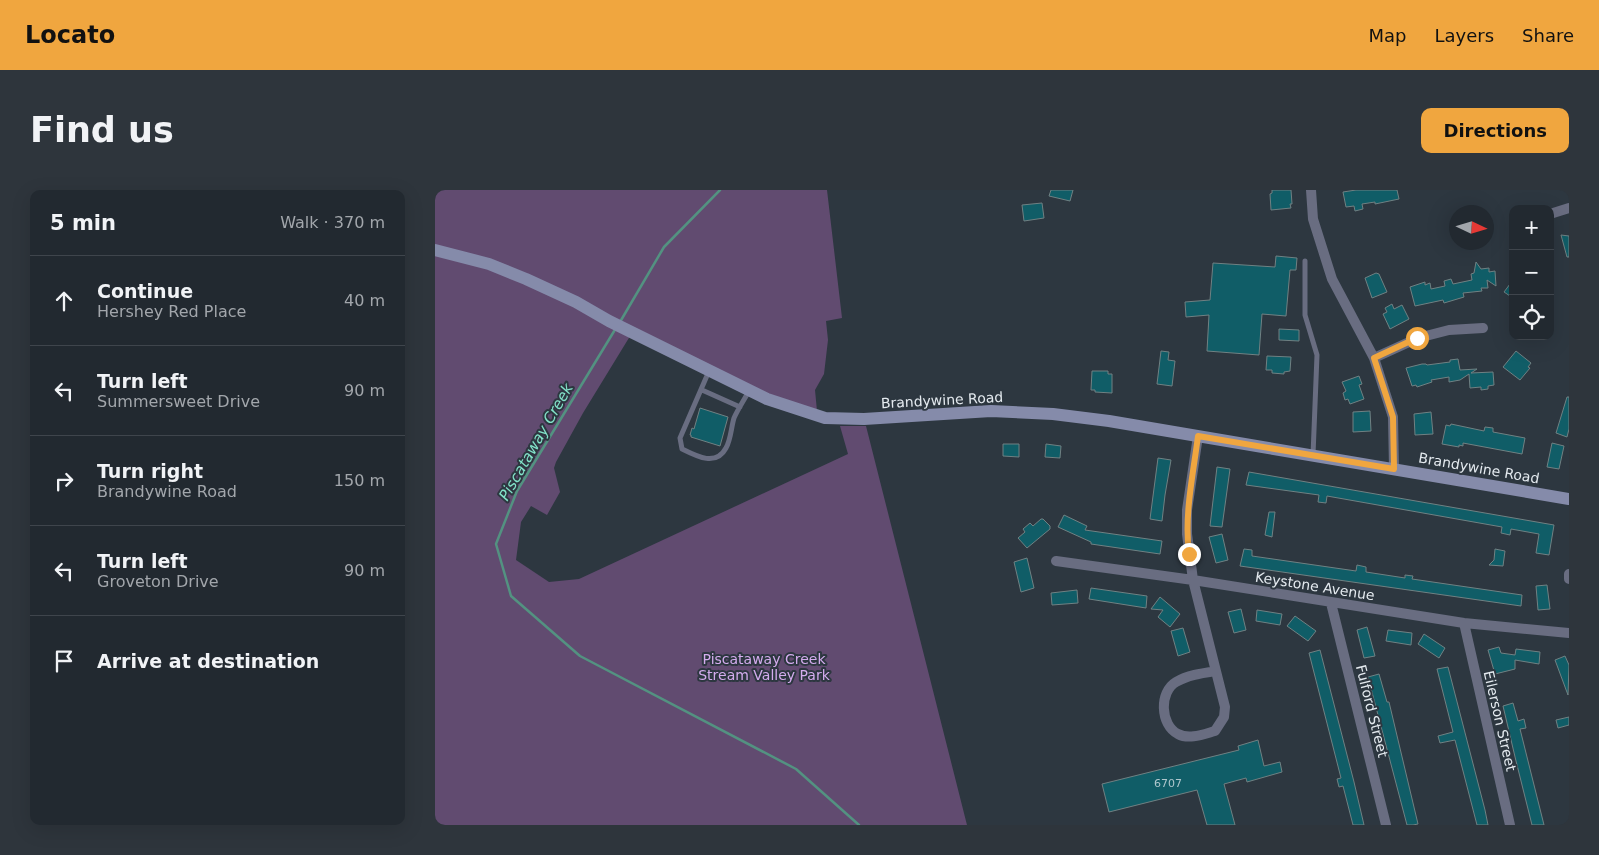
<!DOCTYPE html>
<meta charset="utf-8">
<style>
:root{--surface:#222930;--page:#2e353c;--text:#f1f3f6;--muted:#a2a6ab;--line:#3f454c;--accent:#f0a63f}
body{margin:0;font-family:"DejaVu Sans",sans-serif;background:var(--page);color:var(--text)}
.controls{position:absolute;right:15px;top:15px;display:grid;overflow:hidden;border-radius:10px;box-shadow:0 5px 20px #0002}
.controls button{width:45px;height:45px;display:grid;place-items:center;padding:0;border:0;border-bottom:1px solid var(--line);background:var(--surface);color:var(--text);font:25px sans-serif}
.compass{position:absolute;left:1014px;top:15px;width:45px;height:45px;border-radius:50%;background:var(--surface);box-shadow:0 5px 20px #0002;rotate:94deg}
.stop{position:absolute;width:15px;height:15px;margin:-11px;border:4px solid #f0a63f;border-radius:50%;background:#fff}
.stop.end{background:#f0a63f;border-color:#fff;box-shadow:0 1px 5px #0008}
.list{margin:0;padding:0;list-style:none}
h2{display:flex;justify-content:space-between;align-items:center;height:65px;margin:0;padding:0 20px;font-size:21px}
h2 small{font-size:16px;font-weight:400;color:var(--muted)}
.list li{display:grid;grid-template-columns:32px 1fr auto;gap:15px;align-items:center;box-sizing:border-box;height:90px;padding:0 20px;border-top:1px solid var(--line)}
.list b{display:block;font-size:19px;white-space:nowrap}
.list p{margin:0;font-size:16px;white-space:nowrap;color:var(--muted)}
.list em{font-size:16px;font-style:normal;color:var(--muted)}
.icon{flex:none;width:28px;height:28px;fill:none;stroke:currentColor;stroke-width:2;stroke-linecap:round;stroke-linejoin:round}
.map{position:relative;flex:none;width:1134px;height:635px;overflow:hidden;border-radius:10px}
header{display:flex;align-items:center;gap:30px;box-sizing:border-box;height:70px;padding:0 25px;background:var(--accent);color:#111}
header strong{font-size:24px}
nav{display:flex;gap:28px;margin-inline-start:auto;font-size:18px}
.intro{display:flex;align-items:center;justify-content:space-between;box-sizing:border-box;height:120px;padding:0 30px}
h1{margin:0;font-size:35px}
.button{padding:12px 22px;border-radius:10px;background:var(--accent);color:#111;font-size:18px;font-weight:700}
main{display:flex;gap:30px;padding:0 30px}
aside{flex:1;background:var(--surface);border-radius:10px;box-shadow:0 5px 20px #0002}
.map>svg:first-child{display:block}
.green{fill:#614b70}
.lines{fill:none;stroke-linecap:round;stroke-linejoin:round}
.stream{stroke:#539281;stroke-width:2.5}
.building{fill:#105d67;stroke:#708183}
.service{stroke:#696d81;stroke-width:5}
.minor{stroke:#696d81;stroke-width:10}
.secondary{stroke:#858baa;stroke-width:12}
.route{stroke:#f0a63f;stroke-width:6}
.labels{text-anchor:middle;stroke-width:4;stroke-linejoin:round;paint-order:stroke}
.number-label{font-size:11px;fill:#afc7cd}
.street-label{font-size:14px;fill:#e4eaef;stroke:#2d3740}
.park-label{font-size:14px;fill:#d4acee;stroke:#2d3740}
.water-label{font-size:15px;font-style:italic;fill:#83e4ca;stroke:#2d3740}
</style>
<header>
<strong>Locato</strong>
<nav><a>Map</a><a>Layers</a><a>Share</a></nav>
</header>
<div class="intro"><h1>Find us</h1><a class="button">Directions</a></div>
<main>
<aside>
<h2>5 min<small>Walk · 370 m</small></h2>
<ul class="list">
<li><svg class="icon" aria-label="ahead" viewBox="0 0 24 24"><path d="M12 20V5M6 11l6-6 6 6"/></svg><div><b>Continue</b><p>Hershey Red Place</p></div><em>40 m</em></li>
<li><svg class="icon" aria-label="left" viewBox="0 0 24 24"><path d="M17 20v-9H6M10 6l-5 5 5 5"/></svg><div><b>Turn left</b><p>Summersweet Drive</p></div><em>90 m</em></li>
<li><svg class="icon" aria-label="right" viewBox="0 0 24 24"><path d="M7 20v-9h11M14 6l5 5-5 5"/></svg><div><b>Turn right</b><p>Brandywine Road</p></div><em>150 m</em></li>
<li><svg class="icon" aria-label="left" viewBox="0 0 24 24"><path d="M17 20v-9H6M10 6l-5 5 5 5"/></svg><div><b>Turn left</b><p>Groveton Drive</p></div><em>90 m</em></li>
<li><svg class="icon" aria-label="arrive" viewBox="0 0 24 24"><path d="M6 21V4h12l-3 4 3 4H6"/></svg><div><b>Arrive at destination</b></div></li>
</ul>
</aside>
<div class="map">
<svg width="1134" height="635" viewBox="0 0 1134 635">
<rect width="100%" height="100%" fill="#2d3740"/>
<path class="green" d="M0,0H392L407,128L391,131L393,150L389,184L380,200L382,221L351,213L200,138L148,223L121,272L119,278L125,302L112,325L96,316L86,332L81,370L114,392L144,389L413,264L405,236H431L532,635H0Z"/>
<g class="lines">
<path class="stream" d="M185,132L229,57L285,0
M181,138L82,301L61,354L76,406L145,466L361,579L424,635"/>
</g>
<path class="building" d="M616,0H638L635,11L614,6Z
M837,0H856L857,14H855L856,18L836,20L835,4L837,3Z
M921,0H962L964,9L940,14V12L927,14L928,19L920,21L919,16L911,17L908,2Z
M607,13L609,28L589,31L587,15Z
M1126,45L1134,46V67H1132Z
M841,66L862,68L861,80H855L851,126L827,124L824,165L772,161L774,125L751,127L750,112L775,110L778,73L840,77Z
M1041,72L1046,79L1054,78V82L1060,81L1061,96L1052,90L1053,98H1046L1047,101L1028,103L1029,107L1009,113L1008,110L980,116L975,97L990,92V95L995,93L996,99L1010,96L1009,91L1016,89L1018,94L1037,90L1036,84L1039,83Z
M941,83L944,84L952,102L937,108L930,88Z
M1078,90V108L1069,102Z
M957,114L959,119L967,115L974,129L955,139L948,124L952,122L950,118Z
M844,139L864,140V151L844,150Z
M726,161L734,162L733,170L740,171L737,196L722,194Z
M1081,161L1096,173L1093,177L1095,178L1085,190L1068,177Z
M832,166L856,167L855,181L849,182V184L837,183V180H831Z
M1023,169L1025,180L1042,179L1036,183L1058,182L1059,195L1053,196V199L1046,200V197L1035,198L1034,184L1025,190L1014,192V187L996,190L997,192L982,197L981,195L977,196L971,178L987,174H991L992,175L1015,172V170Z
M657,181H673V184H677V203L660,202V200H656Z
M924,186L927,194L924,195L929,209L915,214L913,209L910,210L908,203L911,201L907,192Z
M1132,207H1134V239L1132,247L1121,243Z
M265,218L293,227L285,256L256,247V245H255L257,238L259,239Z
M935,221L936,241L918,242V222Z
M996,222L998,244L980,245L979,224Z
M1016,234L1049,241L1050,237L1058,238V242L1090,248L1087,264L1028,253V256L1024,255V257L1007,254L1011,235L1015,236Z
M1117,253L1129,256L1124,279L1112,277Z
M568,254H584V267L568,266Z
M611,254L626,256L625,268L610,267Z
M723,268L736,270L730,305L727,331L715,329Z
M782,277L795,279L787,337L775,336Z
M814,282L1119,335L1114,365L1101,363L1104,344L1076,339L1075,345L1066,343L1067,337L892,306L891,313L883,312L884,305L811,295Z
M834,322H840L837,347L830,345Z
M629,325L652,336L650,340L727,351L725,364L656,354V352L623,337Z
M606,329H608L615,336V339L592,358L583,348L590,342L588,339L595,333L598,336Z
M787,344L793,370L781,373L774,347Z
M809,359L817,360V366L921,381L922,375L931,377V382L970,388V385L978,386L977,389L1087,405L1086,416L805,376Z
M1060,359L1070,361L1068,376L1054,375L1059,370Z
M592,368L599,398L586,402L579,372Z
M1112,395L1115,419L1103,420L1101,396Z
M656,398L712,406L711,418L654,409Z
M642,400L643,413L617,415L616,403Z
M725,407L745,424L735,437L723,427L728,420L716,419Z
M806,419L811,440L799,443L793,422Z
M822,420L847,424L845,435L821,431Z
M860,426L881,441L873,451L852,436Z
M932,437L940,466L929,468L922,440Z
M748,438L755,462L743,466L736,441Z
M953,440L977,443L976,455L951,451Z
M989,444L1010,458L1004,468L983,454Z
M1064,457L1066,463L1080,465L1081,459L1105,462L1104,474L1080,470V479L1060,484L1053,460Z
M885,460L919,592L929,635H918L908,596L904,597L902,589L906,588L874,463Z
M1130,466L1134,475L1133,505L1120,470Z
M1013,477L1050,620L1053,635H1042L1020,550L1005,553L1003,546L1018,542L1002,479Z
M944,484L952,512H954L983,634L978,635H972L933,487Z
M1078,513L1083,531L1089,529L1091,538L1085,539L1109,635H1097L1081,571L1068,516Z
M1134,527V535L1123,538L1121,530Z
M823,550L829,576L845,572L847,582L812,592L811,588L789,594L800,635H772L762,600L674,622L667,594L804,560L803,556Z"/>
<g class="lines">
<path class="service" d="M870,71V125L882,165L878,265
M274,181L245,248L247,259C261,266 281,277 291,258C296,249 296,238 299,228C303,219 309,210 314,201
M267,200L305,217"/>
<path class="minor" d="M876,0L878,29L897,89L939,168L958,227L959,279
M1115,24L1134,18
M939,168L983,148L1014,140L1048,138
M763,246L752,320V344L758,390L790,517L789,527L780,541C769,544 754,550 743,544C725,535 724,502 741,492C753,485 768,483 781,481
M621,371L758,390L1029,433L1134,443
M1134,384V389
M896,413L951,635
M1029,433L1075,635"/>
<path class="secondary" d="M0,60L54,74L91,89L141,112L174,131L332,209L390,228L429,229L556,221L618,224L674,231L1134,309"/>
</g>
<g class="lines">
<path class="route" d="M754,364C749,324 758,286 763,246L959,279L958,227L939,168L982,148"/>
</g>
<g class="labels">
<g class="number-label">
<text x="733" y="597">6707</text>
</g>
<g class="street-label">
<text transform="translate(507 210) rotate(-3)" y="5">Brandywine Road</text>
<text transform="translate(1044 278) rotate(10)" y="5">Brandywine Road</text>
<text transform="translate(880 396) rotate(9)" y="5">Keystone Avenue</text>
<text transform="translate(937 521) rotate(76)" y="5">Fulford Street</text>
<text transform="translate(1065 531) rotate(77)" y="5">Eilerson Street</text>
</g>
<g class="park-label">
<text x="329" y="474">Piscataway Creek<tspan x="329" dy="16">Stream Valley Park</tspan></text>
</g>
<g class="water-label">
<text transform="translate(101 252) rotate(-60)" y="5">Piscataway Creek</text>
</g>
</g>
</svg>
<div class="controls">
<button>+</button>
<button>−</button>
<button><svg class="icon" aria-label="locate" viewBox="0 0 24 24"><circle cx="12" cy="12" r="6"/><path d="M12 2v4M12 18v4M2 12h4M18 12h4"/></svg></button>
</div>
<svg class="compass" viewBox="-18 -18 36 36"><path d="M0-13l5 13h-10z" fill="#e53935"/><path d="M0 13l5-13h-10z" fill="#a2a6ab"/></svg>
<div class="stop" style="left:982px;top:148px"></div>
<div class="stop end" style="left:754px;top:364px"></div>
</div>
</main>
